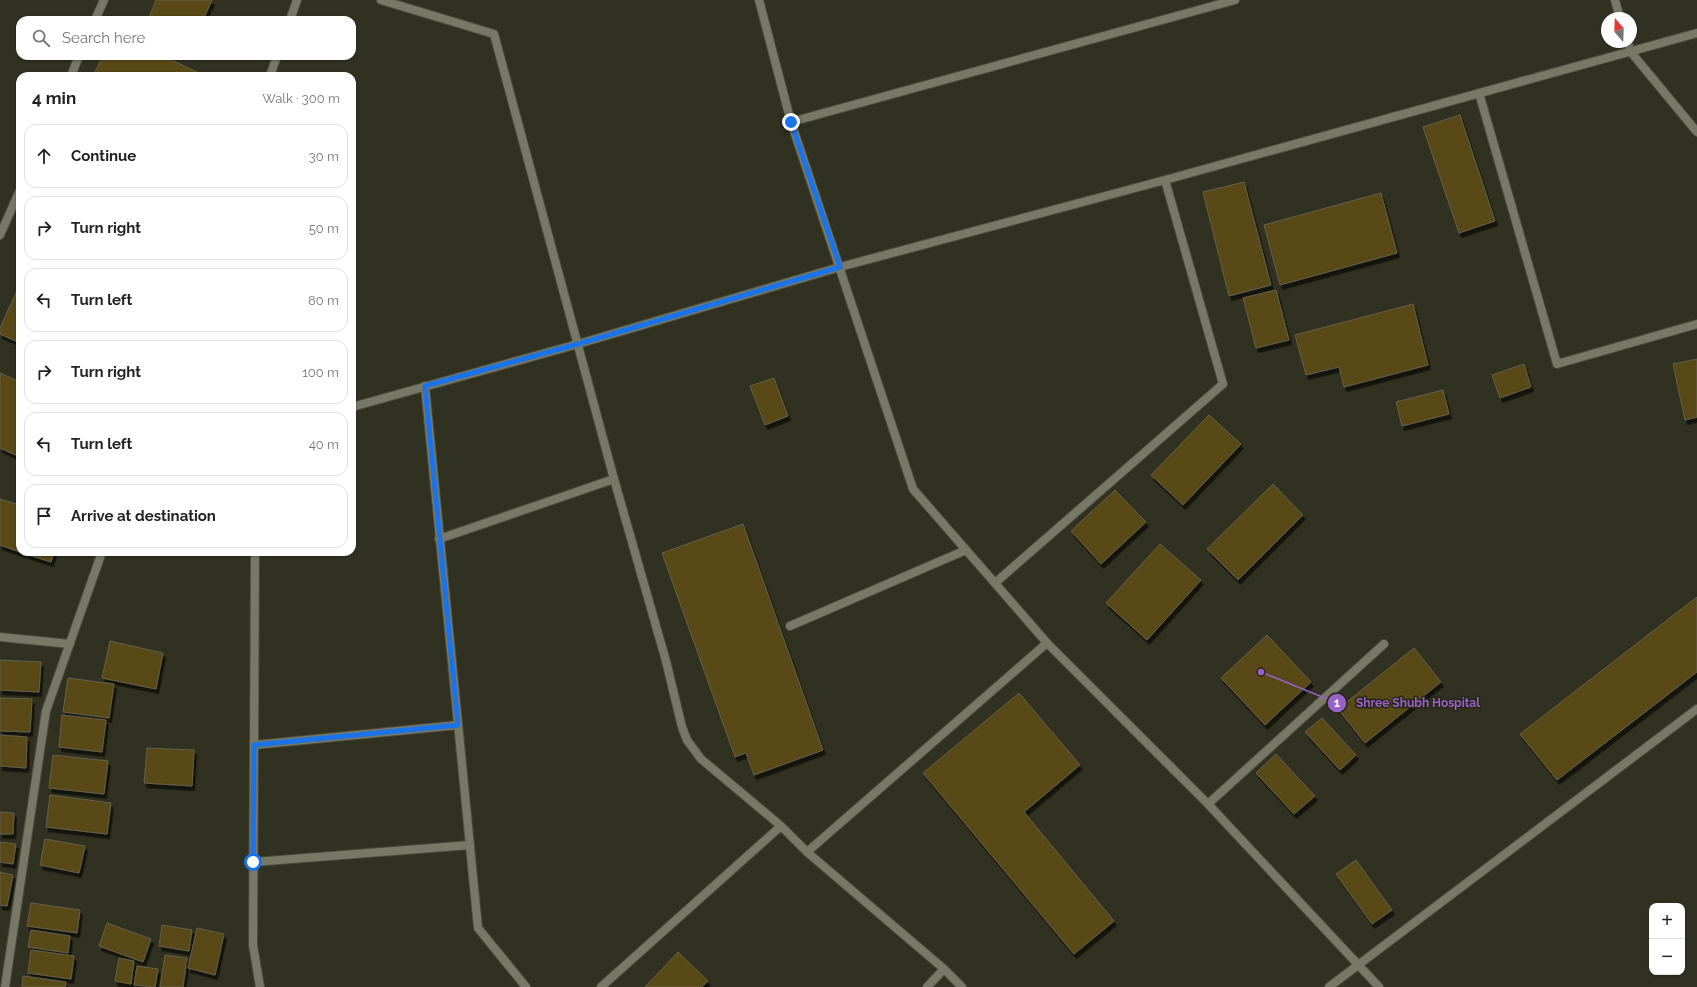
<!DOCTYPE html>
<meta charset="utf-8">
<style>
:root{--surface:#fff;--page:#f6f6f6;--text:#222;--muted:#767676;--line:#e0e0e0}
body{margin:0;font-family:Raleway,sans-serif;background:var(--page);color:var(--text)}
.controls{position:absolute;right:12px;bottom:12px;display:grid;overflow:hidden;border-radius:8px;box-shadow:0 1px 3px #0004}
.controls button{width:36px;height:36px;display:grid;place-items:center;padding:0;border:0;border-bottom:1px solid var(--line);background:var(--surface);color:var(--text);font:20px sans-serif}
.compass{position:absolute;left:1601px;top:12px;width:36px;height:36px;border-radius:50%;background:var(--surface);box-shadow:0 1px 3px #0004;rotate:341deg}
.stop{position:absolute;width:12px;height:12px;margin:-9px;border:3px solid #1a73e8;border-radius:50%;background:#fff}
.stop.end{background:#1a73e8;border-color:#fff;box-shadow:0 1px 4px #0008}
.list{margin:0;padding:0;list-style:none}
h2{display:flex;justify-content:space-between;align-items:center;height:52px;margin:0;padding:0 16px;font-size:17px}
h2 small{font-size:13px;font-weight:400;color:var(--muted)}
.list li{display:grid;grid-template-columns:26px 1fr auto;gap:12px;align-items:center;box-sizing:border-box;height:64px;margin:0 8px 8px;padding:0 8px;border:1px solid var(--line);border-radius:12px}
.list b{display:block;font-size:15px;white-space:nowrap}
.list em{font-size:13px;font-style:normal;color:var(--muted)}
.icon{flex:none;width:22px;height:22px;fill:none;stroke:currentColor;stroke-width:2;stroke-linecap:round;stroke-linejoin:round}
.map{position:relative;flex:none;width:1697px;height:987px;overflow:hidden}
.search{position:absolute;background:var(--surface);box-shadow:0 1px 3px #0004;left:16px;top:16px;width:340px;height:44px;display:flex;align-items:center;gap:10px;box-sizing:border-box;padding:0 14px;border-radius:12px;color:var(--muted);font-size:15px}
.panel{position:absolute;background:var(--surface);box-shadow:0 1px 3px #0004;left:16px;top:72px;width:340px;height:484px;border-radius:12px}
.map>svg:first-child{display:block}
.building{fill:#584814;stroke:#65604e;filter:url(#shadow)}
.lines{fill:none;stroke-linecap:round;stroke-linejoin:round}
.minor-casing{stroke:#4b4c3e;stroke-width:10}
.minor{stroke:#777966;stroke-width:8}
.route{stroke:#1a73e8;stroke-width:5}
.leader{fill:none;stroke:#9861c5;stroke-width:1.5}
.callout-dot{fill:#9861c5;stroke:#262717;stroke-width:1.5}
.mark-label{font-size:12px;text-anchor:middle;font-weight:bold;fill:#fff}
.callout-label{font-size:12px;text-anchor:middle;font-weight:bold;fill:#9861c5;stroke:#262717;stroke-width:3;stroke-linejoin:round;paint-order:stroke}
</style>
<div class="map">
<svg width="1697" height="987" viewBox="0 0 1697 987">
<defs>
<filter id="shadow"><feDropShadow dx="2.5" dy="4.5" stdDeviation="0" flood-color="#0009"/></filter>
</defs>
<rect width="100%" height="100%" fill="#303120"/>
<path class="building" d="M156,0H212L203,20H148Z
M103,56H163L205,76H93Z
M1460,115L1495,221L1459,233L1423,127Z
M1244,182L1271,285L1229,296L1203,192Z
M1381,193L1397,253L1280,285L1264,225Z
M20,284V343L0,334V328Z
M1276,290L1289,340L1256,348L1243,298Z
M1413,304L1428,365L1344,387L1339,367L1306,375L1295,335Z
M1697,359V417L1685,420L1673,364Z
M1524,364L1531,387L1500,398L1492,375Z
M0,373L20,382V457L0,448Z
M774,378L788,416L765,425L750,386Z
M1443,390L1449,414L1402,426L1396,402Z
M1209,415L1241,444L1183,505L1151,475Z
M1273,484L1303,515L1238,580L1207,549Z
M1115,490L1146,522L1101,564L1071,531Z
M0,499L20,505V552L0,545Z
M743,524L823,750L754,775L746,753L735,757L662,553Z
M1160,544L1201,580L1147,640L1106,603Z
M20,552H54L51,562Z
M1697,597V672L1557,780L1520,734Z
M1267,635L1311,682L1265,725L1221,678Z
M110,641L163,653L156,689L102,678Z
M1414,648L1441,682L1365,743L1338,709Z
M0,660L41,662L39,692L0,690Z
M68,678L114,684L109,718L63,712Z
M1019,693L1080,765L1024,812L1114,921L1074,954L923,773Z
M0,698L32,699L30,732L0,731Z
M62,715L106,720L102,752L59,747Z
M1322,718L1356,755L1340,770L1305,732Z
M0,735L27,737L26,768L0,766Z
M147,748L194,750L192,786L144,783Z
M1276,754L1315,796L1294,814L1256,773Z
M53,755L108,761L104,794L49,788Z
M50,795L111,803L107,834L46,827Z
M0,812L14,813L13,834H0Z
M45,839L85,846L79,873L40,865Z
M0,842L16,844L13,864L0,862Z
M1356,860L1392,910L1372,924L1336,874Z
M0,872L13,875L7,906L0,905Z
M31,903L80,910L77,933L27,926Z
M107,923L151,939L143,962L99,946Z
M162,925L192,930L189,951L159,946Z
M197,928L224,934L215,975L188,968Z
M31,930L70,936L68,953L28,947Z
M31,950L74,956L71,979L28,973Z
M678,952L708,981L702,987H645Z
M165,955L187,958L183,987H160Z
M119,958L134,961L131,984L115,981Z
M137,966L158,969L155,987L134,985Z
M23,976L66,982L65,987H22Z"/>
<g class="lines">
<g class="minor-casing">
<path id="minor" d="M381,0L494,34L614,479L666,661L682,727L687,740L701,759L781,826L807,852L944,969L962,987
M759,0L791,122L913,489L1047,643L1208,804L1379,987
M1615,0L1620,18
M95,20L104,0
M290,20L297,0
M1628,42L1630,51L1697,132
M71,76L79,56
M270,76L277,56
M1479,93L1557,364L1697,324
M791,122L1235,0
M0,235L20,190
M425,386L478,928L526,987
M352,407L578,344L840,267L1165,180L1697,33
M439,539L614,479
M255,552L253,945L260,987
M995,583L1223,384L1165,180
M790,626L966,550
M0,637L70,644
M254,745L458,725
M1208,804L1384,644
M807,852L1047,643
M253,862L470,845
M5,987L46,711L102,552
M601,987L781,826
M927,987L944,969
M1329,987L1697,709"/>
</g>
<use href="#minor" class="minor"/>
</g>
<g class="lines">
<path class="route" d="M253,862L254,745L458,725L425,386L578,344L840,267L791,122"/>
</g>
<path class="leader" d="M1261 672L1337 703"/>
<g class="callout-dot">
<circle cx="1261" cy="672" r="4"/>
<circle cx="1337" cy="703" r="10"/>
</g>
<g class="mark-label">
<text x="1337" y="707">1</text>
</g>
<g class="callout-label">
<text x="1418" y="707">Shree Shubh Hospital</text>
</g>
</svg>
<div class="controls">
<button>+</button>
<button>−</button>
</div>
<svg class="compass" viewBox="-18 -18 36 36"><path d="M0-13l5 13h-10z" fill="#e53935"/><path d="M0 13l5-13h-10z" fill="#767676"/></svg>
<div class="stop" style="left:253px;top:862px"></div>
<div class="stop end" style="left:791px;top:122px"></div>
<div class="search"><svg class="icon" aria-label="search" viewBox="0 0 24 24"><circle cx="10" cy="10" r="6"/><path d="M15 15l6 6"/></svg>Search here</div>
<section class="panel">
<h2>4 min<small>Walk · 300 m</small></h2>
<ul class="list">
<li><svg class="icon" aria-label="ahead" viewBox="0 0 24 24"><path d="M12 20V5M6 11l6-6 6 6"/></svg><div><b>Continue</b></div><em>30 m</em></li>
<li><svg class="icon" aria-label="right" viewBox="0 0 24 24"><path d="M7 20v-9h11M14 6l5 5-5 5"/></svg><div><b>Turn right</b></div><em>50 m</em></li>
<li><svg class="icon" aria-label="left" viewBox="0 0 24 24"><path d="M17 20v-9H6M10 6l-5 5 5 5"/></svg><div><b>Turn left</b></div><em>80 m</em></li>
<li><svg class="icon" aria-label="right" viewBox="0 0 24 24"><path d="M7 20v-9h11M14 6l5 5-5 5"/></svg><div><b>Turn right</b></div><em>100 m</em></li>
<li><svg class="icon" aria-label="left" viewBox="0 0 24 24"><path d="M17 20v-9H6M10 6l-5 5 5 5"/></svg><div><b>Turn left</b></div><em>40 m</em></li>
<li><svg class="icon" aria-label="arrive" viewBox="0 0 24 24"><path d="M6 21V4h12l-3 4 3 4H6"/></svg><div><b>Arrive at destination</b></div></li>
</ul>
</section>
</div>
